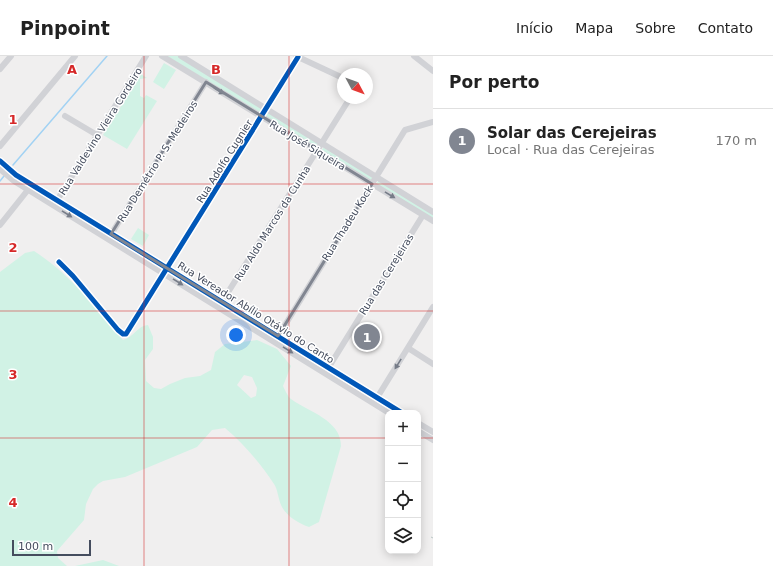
<!DOCTYPE html>
<html lang="pt">
<meta charset="utf-8">
<style>
:root{--surface:#fff;--page:#f2f2f2;--text:#222;--muted:#767676;--line:#e0e0e0;--accent:#818691}
body{margin:0;font-family:"DejaVu Sans",sans-serif;background:var(--page);color:var(--text)}
.controls{position:absolute;right:12px;bottom:12px;display:grid;overflow:hidden;border-radius:8px;box-shadow:0 2px 10px #0003}
.controls button{width:36px;height:36px;display:grid;place-items:center;padding:0;border:0;border-bottom:1px solid var(--line);background:var(--surface);color:var(--text);font:20px sans-serif}
.compass{position:absolute;left:337px;top:12px;width:36px;height:36px;border-radius:50%;background:var(--surface);box-shadow:0 2px 10px #0003;rotate:131deg}
.scale{position:absolute;left:12px;bottom:10px;width:79px;box-sizing:border-box;padding-left:4px;border:2px solid #454d5e;border-top:0;font-size:11px;line-height:14px;white-space:nowrap;color:#454d5e;-webkit-text-stroke:3px #fff;paint-order:stroke}
.you{position:absolute;left:236px;top:279px;width:14px;height:14px;margin:-10px;border:3px solid #fff;border-radius:50%;background:#1a73e8;box-shadow:0 0 0 6px #1a73e833}
.badge{display:grid;place-items:center;width:26px;height:26px;border-radius:50%;background:var(--accent);color:#fff;font-size:13px;font-weight:700}
.pin{position:absolute;translate:-50% -50%;border:2px solid #fff;box-shadow:0 1px 4px #0006}
.list{margin:0;padding:0;list-style:none}
h2{display:flex;justify-content:space-between;align-items:center;height:52px;margin:0;padding:0 16px;font-size:17px}
h2 small{font-size:13px;font-weight:400;color:var(--muted)}
.list li{display:grid;grid-template-columns:26px 1fr auto;gap:12px;align-items:center;box-sizing:border-box;height:64px;padding:0 16px;border-top:1px solid var(--line)}
.list b{display:block;font-size:15px;white-space:nowrap}
.list p{margin:0;font-size:13px;white-space:nowrap;color:var(--muted)}
.list em{font-size:13px;font-style:normal;color:var(--muted)}
.icon{flex:none;width:22px;height:22px;fill:none;stroke:currentColor;stroke-width:2;stroke-linecap:round;stroke-linejoin:round}
.map{position:relative;flex:none;width:433px;height:510px;overflow:hidden}
header{display:flex;align-items:center;gap:24px;box-sizing:border-box;height:56px;padding:0 20px;background:var(--surface);border-bottom:1px solid var(--line)}
header strong{font-size:19px}
nav{display:flex;gap:22px;margin-inline-start:auto;font-size:14px}
main{display:flex}
aside{flex:1;background:var(--surface)}
.map>svg:first-child{display:block}
.green{fill:#d1f2e5;fill-rule:evenodd}
.lines{fill:none;stroke-linecap:round;stroke-linejoin:round}
.stream{stroke:#a2d2f3;stroke-width:1.5}
.path{stroke:#bac6c5;stroke-width:1;stroke-dasharray:3 2;stroke-linecap:butt}
.street{stroke:#d1d2d6;stroke-width:6}
.cycleway-casing{stroke:#fff;stroke-width:8}
.cycleway{stroke:#0057b8;stroke-width:5}
.oneway{fill:#767c88}
.marked{fill:none;stroke:#818691;stroke-width:3;stroke-linejoin:round}
.grid{fill:none;stroke:#d62828;stroke-width:1;stroke-opacity:0.55}
.labels{text-anchor:middle;stroke-width:3;stroke-linejoin:round;paint-order:stroke}
.street-label{font-size:10px;fill:#454d5e;stroke:#fff}
.grid-label{font-size:13px;text-anchor:middle;font-weight:bold;fill:#d62828;stroke:#fff;stroke-width:3;stroke-linejoin:round;paint-order:stroke}
</style>
<header>
<strong>Pinpoint</strong>
<nav><a>Início</a><a>Mapa</a><a>Sobre</a><a>Contato</a></nav>
</header>
<main>
<div class="map">
<svg width="433" height="510" viewBox="0 0 433 510">
<rect width="100%" height="100%" fill="#f0efef"/>
<path class="green" d="M167,0H178L263,53L261,57Z
M164,7L176,14L164,33L153,26Z
M141,18L147,22L140,23V40L144,42L146,39L157,45L127,93L103,79Z
M268,56L318,87L315,91L265,60Z
M324,91L373,121L371,125L321,95Z
M379,124L433,158V163L376,128Z
M138,172L149,179L143,190L131,183Z
M34,195C70,218 96,252 123,284C134,281 137,270 148,269L153,281V293L145,304L146,325L154,332L161,333L170,328L185,322L200,320L211,314L215,296L225,288L257,284L277,293L291,310L283,330C285,334 288,341 291,343C309,356 341,364 341,390L319,466L309,471C299,468 285,459 281,449C278,442 278,434 274,428C261,408 243,387 225,372L212,374L197,391L125,421L103,425L98,428L93,433L86,448L84,464L57,495L58,502L67,510H0V216L25,197ZM244,319L252,321L257,332L256,340L251,342L237,329Z
M103,504L119,510H75Z"/>
<g class="lines">
<path class="stream" d="M13,109L107,0
M0,125L4,120"/>
<path class="path" d="M431,481L433,482"/>
<path class="street" d="M162,0L433,165
M181,0L433,156
M296,0L343,22
M414,0L433,15
M0,13L11,0
M65,60L97,79
M0,90L75,0
M0,105L16,119L402,357
M0,113L14,125L389,357
M56,146L146,0
M0,169L31,130
M110,180L206,26
M59,206L73,220L118,274L123,278H126L298,1
M220,249L350,42
M277,282L405,74L433,66
M408,292L433,308
M327,314L423,159
M375,345L433,251
M418,367L433,376
M418,375L433,384"/>
<g class="cycleway-casing">
<path id="cycleway" d="M0,105L16,119L402,357
M59,206L73,220L118,274L123,278H126L298,1"/>
</g>
<use href="#cycleway" class="cycleway"/>
</g>
<defs><path id="oneway-solid" d="M-6-.8H1V-3.2L6.5 0L1 3.2V.8H-6Z"/></defs>
<g class="oneway">
<use href="#oneway-solid" transform="translate(219 35) rotate(31)"/>
<use href="#oneway-solid" transform="translate(390 139) rotate(31)"/>
<use href="#oneway-solid" transform="translate(67 158) rotate(32)"/>
<use href="#oneway-solid" transform="translate(178 226) rotate(32)"/>
<use href="#oneway-solid" transform="translate(288 294) rotate(32)"/>
<use href="#oneway-solid" transform="translate(398 308) rotate(122)"/>
</g>
<path class="marked" d="M206,26L372,128L278,280L111,178Z"/>
<path class="grid" d="M144,0V510M289,0V510M0,128H433M0,255H433M0,382H388M418,382H433"/>
<g class="labels">
<g class="street-label">
<text transform="translate(100 75) rotate(-58)" y="4">Rua Valdevino Vieira Cordeiro</text>
<text transform="translate(308 89) rotate(31)" y="4">Rua José Siqueira</text>
<text transform="translate(157 105) rotate(-58)" y="4">Rua Demétrio P. S. Medeiros</text>
<text transform="translate(224 105) rotate(-58)" y="4">Rua Adolfo Cugnier</text>
<text transform="translate(272 167) rotate(-58)" y="4">Rua Aldo Marcos da Cunha</text>
<text transform="translate(347 167) rotate(-58)" y="4">Rua Thadeu Kock</text>
<text transform="translate(386 218) rotate(-58)" y="4">Rua das Cerejeiras</text>
<text transform="translate(256 256) rotate(32)" y="4">Rua Vereador Abílio Otávio do Canto</text>
</g>
</g>
<g class="grid-label">
<text x="72" y="18">A</text>
<text x="216" y="18">B</text>
<text x="13" y="68">1</text>
<text x="13" y="196">2</text>
<text x="13" y="323">3</text>
<text x="13" y="451">4</text>
</g>
</svg>
<div class="controls">
<button>+</button>
<button>−</button>
<button><svg class="icon" aria-label="locate" viewBox="0 0 24 24"><circle cx="12" cy="12" r="6"/><path d="M12 2v4M12 18v4M2 12h4M18 12h4"/></svg></button>
<button><svg class="icon" aria-label="layers" viewBox="0 0 24 24"><path d="M12 4l9 5-9 5-9-5zM3 14l9 5 9-5"/></svg></button>
</div>
<svg class="compass" viewBox="-18 -18 36 36"><path d="M0-13l5 13h-10z" fill="#e53935"/><path d="M0 13l5-13h-10z" fill="#767676"/></svg>
<div class="scale">100 m</div>
<div class="you"></div>
<div class="pin badge" style="left:367px;top:281px">1</div>
</div>
<aside>
<h2>Por perto<small></small></h2>
<ul class="list">
<li><span class="badge">1</span><div><b>Solar das Cerejeiras</b><p>Local · Rua das Cerejeiras</p></div><em>170 m</em></li>
</ul>
</aside>
</main>
